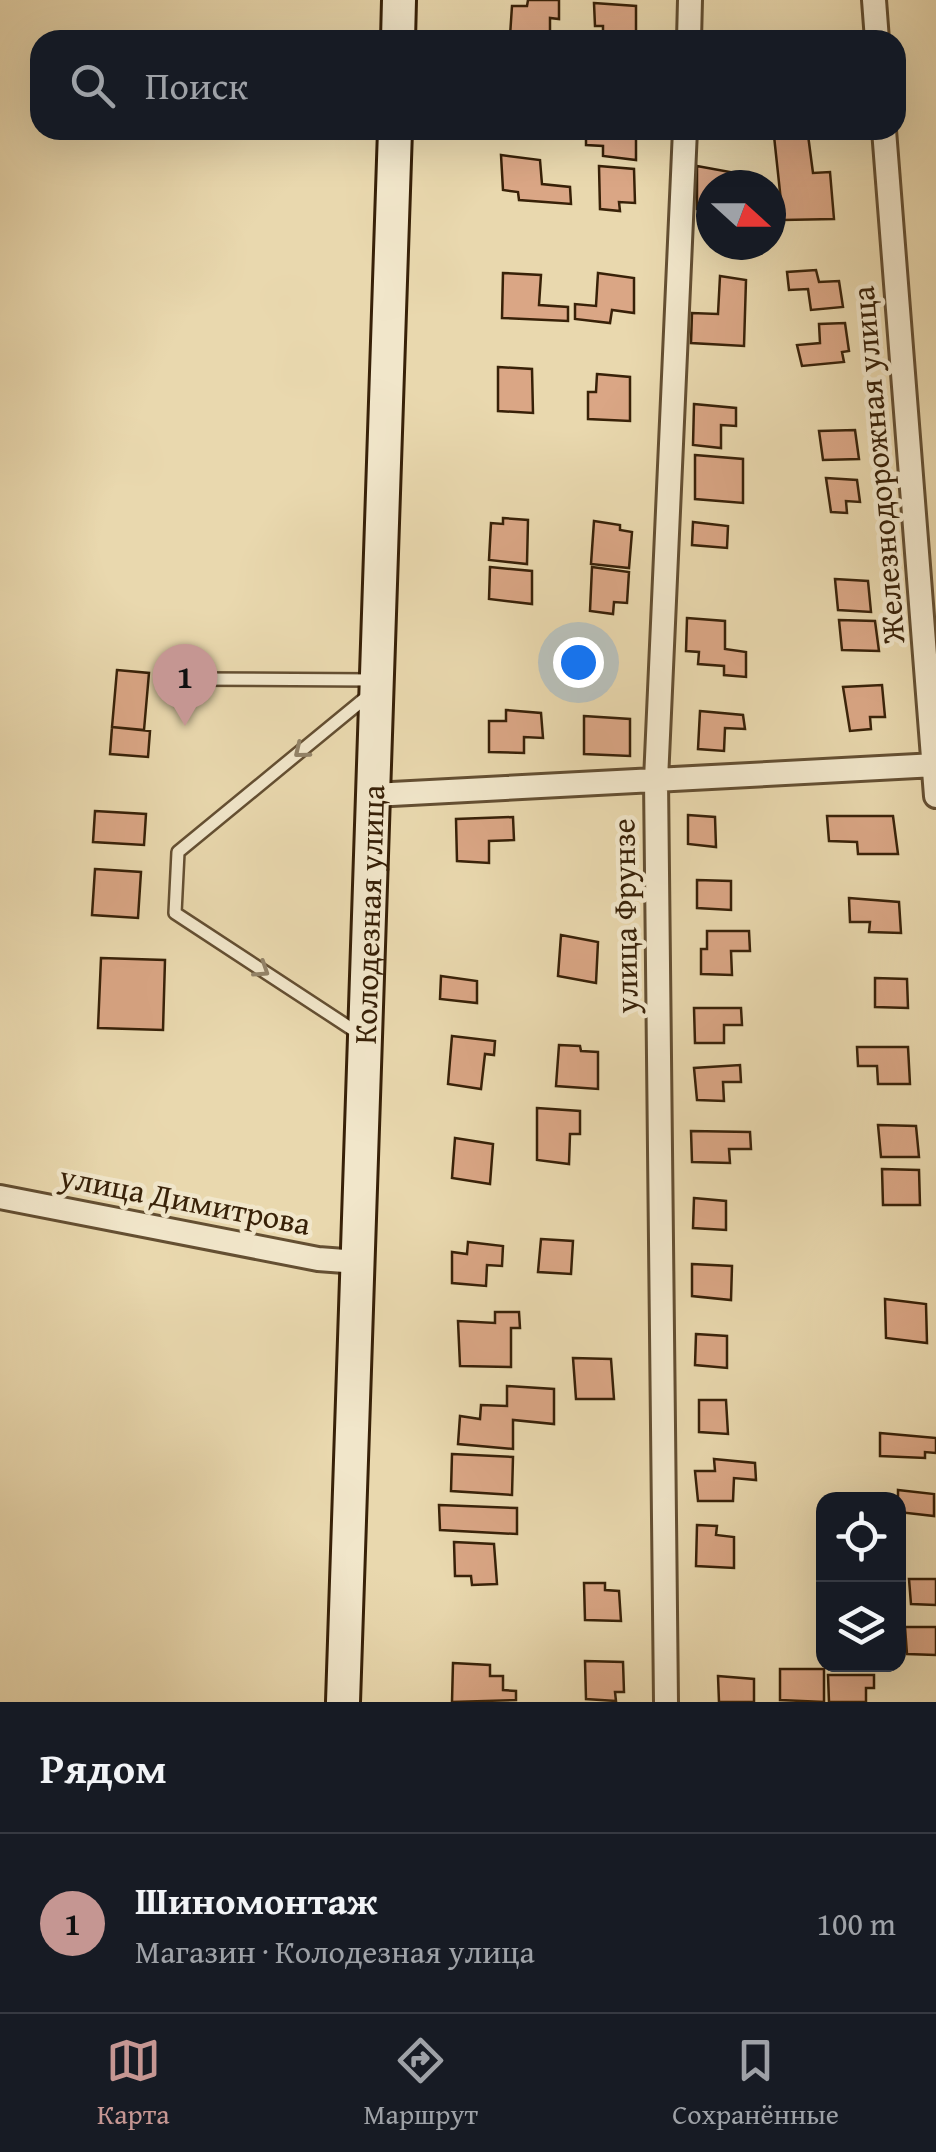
<!DOCTYPE html>
<html lang="ru">
<meta charset="utf-8">
<style>
:root{--surface:#171b24;--page:#242831;--text:#f1f3f6;--muted:#9ea1a6;--line:#363941;--accent:#c59692}
body{margin:0;font-family:"Gentium Book Plus",serif;background:var(--page);color:var(--text)}
.controls{position:absolute;right:30px;bottom:30px;display:grid;overflow:hidden;border-radius:20px;box-shadow:0 10px 40px #0002}
.controls button{width:90px;height:90px;display:grid;place-items:center;padding:0;border:0;border-bottom:2px solid var(--line);background:var(--surface);color:var(--text);font:50px sans-serif}
.compass{position:absolute;left:696px;top:170px;width:90px;height:90px;border-radius:50%;background:var(--surface);box-shadow:0 10px 40px #0002;rotate:111deg}
.you{position:absolute;left:578px;top:662px;width:35px;height:35px;margin:-25px;border:8px solid #fff;border-radius:50%;background:#1a73e8;box-shadow:0 0 0 15px #1a73e833}
.badge{display:grid;place-items:center;width:65px;height:65px;border-radius:50%;background:var(--accent);color:#111;font-size:32px;font-weight:700}
.pin{position:absolute;translate:-50% -82px;filter:drop-shadow(0 2px 5px #0008)}
.pin::after{content:'';position:absolute;top:52px;width:35px;height:30px;background:inherit;clip-path:polygon(0 0,100% 0,50% 100%)}
.list{margin:0;padding:0;list-style:none}
h2{display:flex;justify-content:space-between;align-items:center;height:130px;margin:0;padding:0 40px;font-size:42px}
h2 small{font-size:32px;font-weight:400;color:var(--muted)}
.list li{display:grid;grid-template-columns:65px 1fr auto;gap:30px;align-items:center;box-sizing:border-box;height:180px;padding:0 40px;border-top:2px solid var(--line)}
.list b{display:block;font-size:38px;white-space:nowrap}
.list p{margin:0;font-size:32px;white-space:nowrap;color:var(--muted)}
.list em{font-size:32px;font-style:normal;color:var(--muted)}
.icon{flex:none;width:55px;height:55px;fill:none;stroke:currentColor;stroke-width:2;stroke-linecap:round;stroke-linejoin:round}
.map{position:relative;flex:none;width:936px;height:1702px;overflow:hidden}
.search{position:absolute;background:var(--surface);box-shadow:0 10px 40px #0002;left:30px;right:30px;top:30px;height:110px;display:flex;align-items:center;gap:25px;box-sizing:border-box;padding:0 35px;border-radius:30px;color:var(--muted);font-size:38px}
.sheet{height:310px;background:var(--surface)}
nav{display:flex;justify-content:space-around;align-items:center;box-sizing:border-box;height:140px;border-top:2px solid var(--line);background:var(--surface);font-size:28px;color:var(--muted)}
nav a{display:grid;justify-items:center;gap:5px}
nav .on{color:var(--accent)}
.map>svg:first-child{display:block}
.building{fill:#daa685;stroke:#382108;stroke-width:2.5}
.lines{fill:none;stroke-linecap:round;stroke-linejoin:round}
.lane-casing{stroke:#644f32;stroke-width:16}
.street-casing{stroke:#644f32;stroke-width:28}
.secondary-casing{stroke:#382108;stroke-width:38}
.lane{stroke:#f1e6ca;stroke-width:11}
.street{stroke:#f1e6ca;stroke-width:22}
.secondary{stroke:#f1e6ca;stroke-width:32}
.oneway{stroke:#948469}
.labels{text-anchor:middle;stroke-width:9;stroke-linejoin:round;paint-order:stroke}
.street-label{font-size:32px;fill:#382108;stroke:#f1e6ca}
</style>
<div class="map">
<svg width="936" height="1702" viewBox="0 0 936 1702">
<rect width="100%" height="100%" fill="#e9d8ae"/>
<filter id="stains"><feTurbulence type="fractalNoise" baseFrequency=".002" numOctaves="4"/><feColorMatrix values="0 0 0 0 .2 0 0 0 0 .09 0 0 0 0 .02 0 0 0 .5 -.17"/></filter>
<radialGradient id="worn" r=".72"><stop offset=".6" stop-color="#630" stop-opacity="0"/><stop offset="1" stop-color="#630" stop-opacity=".3"/></radialGradient>
<path class="building" d="M528,0H559V19L550,18V40L510,36L512,6H527Z
M594,3L636,6V36L603,34V26H595Z
M586,130H636V160L603,156V146L586,145Z
M808,135L813,173L830,172L834,219L783,220L774,136Z
M501,155L540,160L542,184L570,187L571,204L519,200L518,192L503,190Z
M599,166L634,169L635,203L619,202L620,211L600,209Z
M697,166L730,172V185H711V212L697,209Z
M816,270L819,282L839,281L843,307L811,310L808,289L789,290L787,272Z
M503,273L541,275L539,305L568,307V321L502,318Z
M598,273L634,278V313L612,310L610,323L575,319V304L596,306Z
M720,276L746,280L744,346L691,343L692,313L718,314Z
M845,323L849,351L842,352L844,362L802,366L797,345L820,343L819,324Z
M498,367L532,369L533,413L498,411Z
M597,374L630,377V421L588,419V392H596Z
M694,404L736,408V426L721,425V448L693,445Z
M855,430L859,459L823,460L819,431Z
M695,455L743,459V503L695,499Z
M826,478L857,480L860,502L846,501L847,513L831,512Z
M503,518L528,520L527,564L489,560L491,523L503,524Z
M594,521L620,525V530L632,532L629,568L591,564Z
M693,522L728,526L727,548L692,545Z
M490,567L532,571V604L489,599Z
M592,567L629,572L627,603L614,602L613,614L590,611Z
M835,579L868,581L871,612L838,610Z
M687,618L725,621V649L746,652V677L724,675V666L698,664L699,652L686,651Z
M839,620L875,621L879,651L842,650Z
M117,670L149,673L144,730L112,727Z
M882,685L885,717H870L871,729L850,731L843,687Z
M506,710L541,713L543,738L524,737V753L489,752V721H506Z
M700,711L743,715L745,729L725,728L724,751L698,749Z
M584,716L630,719V756L584,754Z
M112,727L150,731L148,757L110,754Z
M95,811L146,814L144,845L93,842Z
M688,815L715,817L716,847L688,844Z
M827,816H893L898,854H858L857,842L829,841Z
M513,817L514,840L489,841V863L457,861L456,819Z
M95,869L141,872L138,918L92,915Z
M697,880L731,881V910L697,908Z
M849,898L899,902L901,933L869,932L870,922H850Z
M707,931H749L750,951H731L732,975L701,974V949H707Z
M561,935L598,942L596,983L558,976Z
M101,958L165,960L163,1030L98,1028Z
M441,976L477,981V1003L440,999Z
M875,978L907,979L908,1008L875,1007Z
M694,1008H741L742,1025H724V1043H695Z
M452,1036L495,1041L494,1055L485,1054L481,1089L448,1084Z
M559,1045L580,1046L581,1051L598,1052V1089L556,1086Z
M857,1047H908L910,1084H878L877,1066H858Z
M740,1065L741,1082H723L724,1101L697,1100L694,1068Z
M537,1108L580,1111V1134H570L569,1164L537,1160Z
M878,1125L916,1126L919,1157H881Z
M691,1131L750,1132L751,1149H729L730,1163L692,1162Z
M455,1138L493,1144L490,1184L452,1178Z
M882,1169L919,1170L920,1205H883Z
M694,1198L726,1201V1230L693,1228Z
M541,1239L573,1241L571,1274L538,1272Z
M468,1242L503,1246L502,1266L487,1265L486,1286L452,1283V1252L467,1254Z
M692,1264L732,1266L731,1300L692,1296Z
M885,1299L926,1304L927,1343L886,1338Z
M495,1312H519L520,1328H511V1367L460,1366L458,1321L495,1323Z
M696,1334L727,1336V1368L695,1365Z
M573,1358L611,1359L614,1399H576Z
M507,1386L554,1389V1424L513,1420V1449L458,1444L460,1416L480,1419L481,1405L507,1406Z
M699,1400H726L728,1434L699,1432Z
M880,1433L936,1438V1453L925,1452V1458L880,1456Z
M452,1454L513,1457L512,1495L451,1491Z
M714,1459L755,1463L756,1480L734,1478L733,1501H698L695,1471H715Z
M898,1490L934,1494V1516L898,1512Z
M439,1505L517,1508V1534L440,1530Z
M697,1525L717,1526L716,1535L734,1537V1568L696,1566Z
M454,1542L494,1544L497,1584L472,1585L471,1576H455Z
M909,1579H936V1605L911,1604Z
M584,1583H605V1590L619,1591L621,1621L585,1620Z
M905,1627H936V1655L907,1654Z
M585,1661L623,1662L624,1692H615L616,1701L586,1699Z
M453,1663L490,1665V1676H503V1690L516,1691V1700L452,1702Z
M780,1669H824V1702L780,1700Z
M828,1675H874V1688H866V1702H829Z
M718,1676L754,1679V1702H719Z"/>
<g class="lines">
<g class="lane-casing">
<path id="lane" d="M191,679L373,680
M361,1035L175,913L178,852L369,695"/>
</g>
<g class="street-casing">
<path id="street" d="M874,0L877,40
M689,40L690,0
M884,130L936,796
M373,795L936,765
M0,1197L318,1259L358,1262
M666,1702L656,780L685,130"/>
</g>
<g class="secondary-casing">
<g id="secondary">
<path d="M398,40L399,0"/>
<path id="s1" d="M343,1702L395,130"/>
</g>
</g>
<use href="#lane" class="lane"/>
<use href="#street" class="street"/>
<use href="#secondary" class="secondary"/>
</g>
<defs><path id="oneway-chevron" d="M-2-3.5L2.5 0L-2 3.5" fill="none" stroke-width="1.6" stroke-linecap="round" stroke-linejoin="round" transform="scale(2.5)"/></defs>
<g class="oneway">
<use href="#oneway-chevron" transform="translate(301 751) rotate(141)"/>
<use href="#oneway-chevron" transform="translate(262 970) rotate(33)"/>
</g>
<g class="labels">
<g class="street-label">
<text transform="translate(878 465) rotate(-95)" y="11">Железнодорожная улица</text>
<text dy="11" stroke="none"><textPath href="#s1" startOffset="788">Колодезная улица</textPath></text>
<text transform="translate(625 916) rotate(-91)" y="11">улица Фрунзе</text>
<text transform="translate(185 1200) rotate(11)" y="11">улица Димитрова</text>
</g>
</g>
<rect width="100%" height="100%" filter="url(#stains)"/>
<rect width="100%" height="100%" fill="url(#worn)"/>
</svg>
<div class="controls">
<button><svg class="icon" aria-label="locate" viewBox="0 0 24 24"><circle cx="12" cy="12" r="6"/><path d="M12 2v4M12 18v4M2 12h4M18 12h4"/></svg></button>
<button><svg class="icon" aria-label="layers" viewBox="0 0 24 24"><path d="M12 4l9 5-9 5-9-5zM3 14l9 5 9-5"/></svg></button>
</div>
<svg class="compass" viewBox="-18 -18 36 36"><path d="M0-13l5 13h-10z" fill="#e53935"/><path d="M0 13l5-13h-10z" fill="#9ea1a6"/></svg>
<div class="you"></div>
<div class="pin badge" style="left:185px;top:726px">1</div>
<div class="search"><svg class="icon" aria-label="search" viewBox="0 0 24 24"><circle cx="10" cy="10" r="6"/><path d="M15 15l6 6"/></svg>Поиск</div>
</div>
<section class="sheet">
<h2>Рядом<small></small></h2>
<ul class="list">
<li><span class="badge">1</span><div><b>Шиномонтаж</b><p>Магазин · Колодезная улица</p></div><em>100 m</em></li>
</ul>
</section>
<nav>
<a class="on"><svg class="icon" aria-label="map" viewBox="0 0 24 24"><path d="M3 6l6-2 6 2 6-2v14l-6 2-6-2-6 2zM9 4v14M15 6v14"/></svg>Карта</a>
<a><svg class="icon" aria-label="directions" viewBox="0 0 24 24"><path d="M12 3l9 9-9 9-9-9zM9 14v-3h6M13 9l2 2-2 2"/></svg>Маршрут</a>
<a><svg class="icon" aria-label="saved" viewBox="0 0 24 24"><path d="M7 4h10v16l-5-4-5 4z"/></svg>Сохранённые</a>
</nav>
